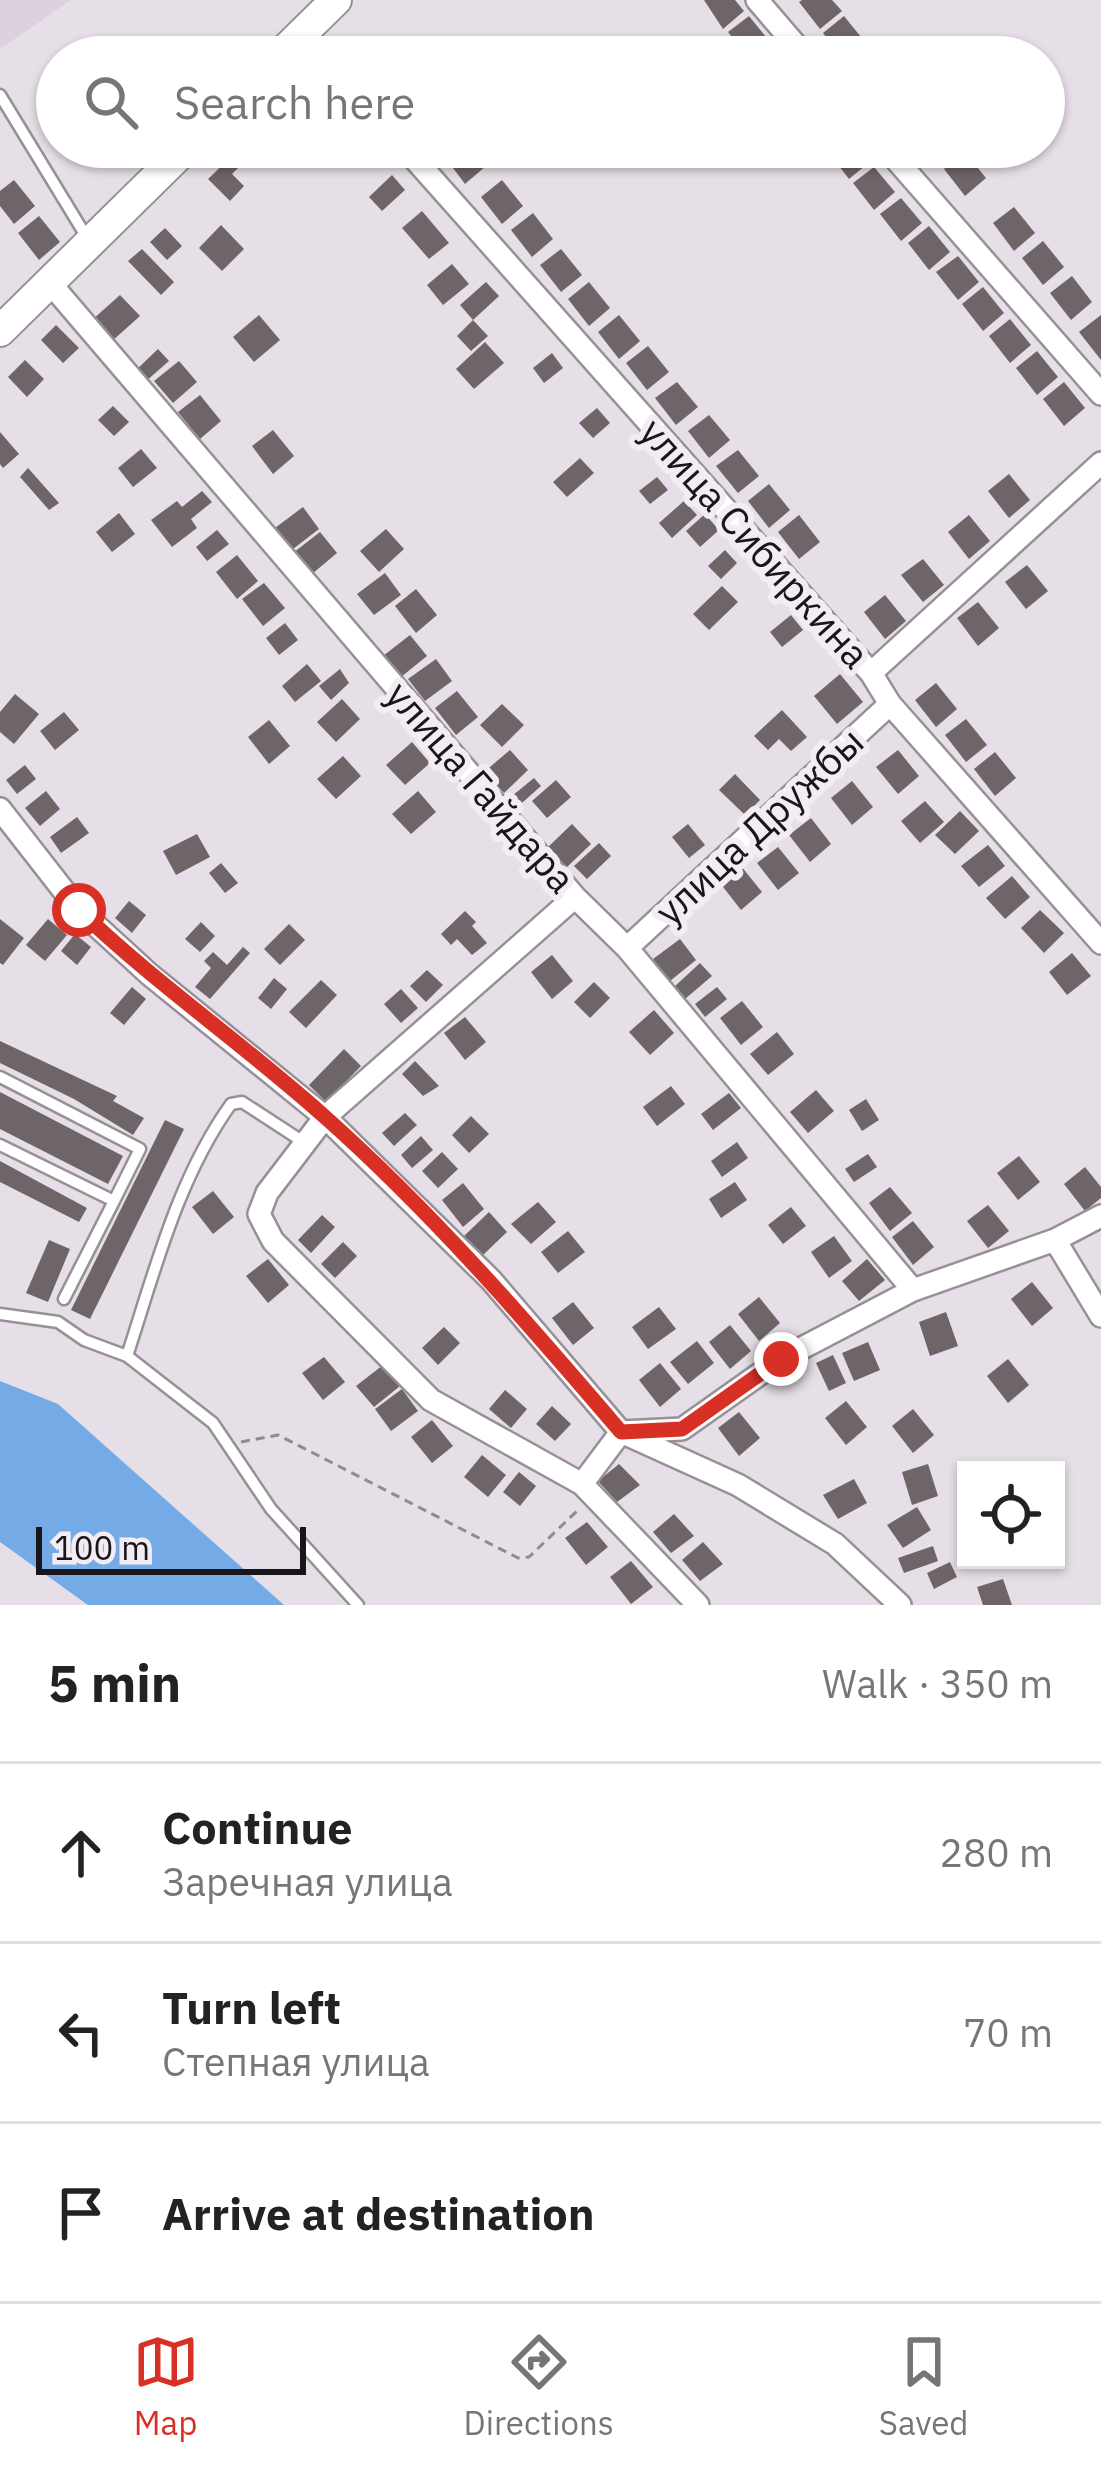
<!DOCTYPE html>
<meta charset="utf-8">
<style>
:root{--surface:#fff;--page:#f2f2f2;--text:#222;--muted:#767676;--line:#e0e0e0;--accent:#d93025}
body{margin:0;font-family:"IBM Plex Sans",sans-serif;background:var(--page);color:var(--text)}
.controls{position:absolute;right:36px;bottom:36px;display:grid;overflow:hidden;border-radius:0px;box-shadow:0 3px 9px #0004}
.controls button{width:108px;height:108px;display:grid;place-items:center;padding:0;border:0;border-bottom:3px solid var(--line);background:var(--surface);color:var(--text);font:60px sans-serif}
.scale{position:absolute;left:36px;bottom:30px;width:270px;box-sizing:border-box;padding-left:12px;border:6px solid #191619;border-top:0;font-size:33px;line-height:42px;white-space:nowrap;color:#191619;-webkit-text-stroke:9px #f3ecf4;paint-order:stroke}
.stop{position:absolute;width:36px;height:36px;margin:-27px;border:9px solid #d93025;border-radius:50%;background:#fff}
.stop.end{background:#d93025;border-color:#fff;box-shadow:0 3px 12px #0008}
.list{margin:0;padding:0;list-style:none}
h2{display:flex;justify-content:space-between;align-items:center;height:156px;margin:0;padding:0 48px;font-size:51px}
h2 small{font-size:39px;font-weight:400;color:var(--muted)}
.list li{display:grid;grid-template-columns:78px 1fr auto;gap:36px;align-items:center;box-sizing:border-box;height:180px;padding:0 48px;border-top:3px solid var(--line)}
.list b{display:block;font-size:45px;white-space:nowrap}
.list p{margin:0;font-size:39px;white-space:nowrap;color:var(--muted)}
.list em{font-size:39px;font-style:normal;color:var(--muted)}
.icon{flex:none;width:66px;height:66px;fill:none;stroke:currentColor;stroke-width:2;stroke-linecap:round;stroke-linejoin:round}
.map{position:relative;flex:none;width:1101px;height:1605px;overflow:hidden}
.search{position:absolute;background:var(--surface);box-shadow:0 3px 9px #0004;left:36px;right:36px;top:36px;height:132px;display:flex;align-items:center;gap:30px;box-sizing:border-box;padding:0 42px;border-radius:66px;color:var(--muted);font-size:45px}
.sheet{height:696px;background:var(--surface)}
nav{display:flex;justify-content:space-around;align-items:center;box-sizing:border-box;height:168px;border-top:3px solid var(--line);background:var(--surface);font-size:33px;color:var(--muted)}
nav a{display:grid;justify-items:center;gap:6px}
nav .on{color:var(--accent)}
.map>svg:first-child{display:block}
.built{fill:#ded1df}
.water{fill:#74aae5}
.building{fill:#6e6568}
.lines{fill:none;stroke-linecap:round;stroke-linejoin:round}
.service-casing{stroke:#979097;stroke-width:15}
.minor-casing{stroke:#979097;stroke-width:26}
.secondary-casing{stroke:#979097;stroke-width:34}
.path{stroke:#908b91;stroke-width:3;stroke-dasharray:9 6;stroke-linecap:butt}
.service{stroke:#fff;stroke-width:10}
.minor{stroke:#fff;stroke-width:21}
.secondary{stroke:#fff;stroke-width:30}
.route{stroke:#d93025;stroke-width:15}
.labels{text-anchor:middle;stroke-width:12;stroke-linejoin:round;paint-order:stroke}
.street-label{font-size:39px;fill:#191619;stroke:#f3ecf4}
</style>
<div class="map">
<svg width="1101" height="1605" viewBox="0 0 1101 1605">
<rect width="100%" height="100%" fill="#e6dfe7"/>
<path class="built" d="M0,0H71L0,49Z"/>
<path class="water" d="M0,1381L58,1404L284,1605H88L0,1542Z"/>
<path class="building" d="M704,0H735L744,11L723,29Z
M802,0H832L842,11L820,29L799,2Z
M749,16L770,42L752,57H747L728,32Z
M844,16L865,42L847,57H841L823,33Z
M456,147H471L486,166L465,184L444,156Z
M835,147H859L871,161L849,179L828,152Z
M965,152L986,178L965,196L944,169Z
M232,156L241,165L232,174L244,186L230,201L208,179Z
M874,167L895,192L874,210L853,183Z
M392,175L405,190L382,211L369,197Z
M14,180L35,206L14,224L0,206V191Z
M502,180L523,206L502,224L481,197Z
M901,198L922,223L901,241L880,214Z
M1014,207L1035,233L1014,251L993,223Z
M422,211L449,243L429,259L402,228Z
M533,213L553,239L532,257L511,230Z
M39,216L60,242L39,260L18,233Z
M221,225L244,249L222,271L199,248Z
M929,226L950,252L929,270L908,243Z
M165,228L182,246L167,260L150,242Z
M1043,241L1064,267L1043,285L1022,258Z
M142,249L174,282L161,295L128,261Z
M561,249L582,275L561,292L540,265Z
M958,256L979,282L958,300L936,272Z
M452,264L469,284L443,305L427,285Z
M1072,276L1092,302L1071,320L1050,293Z
M486,282L499,296L473,320L460,305Z
M589,282L610,308L589,326L568,299Z
M983,287L1004,313L983,331L962,304Z
M120,295L140,316L111,342L92,320Z
M259,315L280,340L254,362L233,337Z
M619,315L640,341L619,359L598,332Z
M1101,315V360L1079,332Z
M1010,319L1031,345L1010,363L989,336Z
M473,320L488,336L471,351L457,336Z
M56,325L79,348L63,363L41,340Z
M485,342L504,363L474,389L456,369Z
M648,346L669,372L647,390L626,363Z
M158,349L169,361L145,382L135,371Z
M1037,351L1058,377L1037,395L1016,368Z
M552,353L563,368L544,383L533,368Z
M25,360L44,379L27,397L8,377Z
M179,361L197,382L173,403L154,381Z
M677,382L698,407L676,425L655,398Z
M1064,382L1085,408L1064,426L1043,399Z
M200,395L221,421L200,439L178,412Z
M113,406L129,422L114,436L98,420Z
M597,408L610,423L593,438L579,423Z
M709,415L730,440L709,458L688,431Z
M273,430L294,456L273,474L252,446Z
M0,432L19,454L3,468L0,464Z
M141,449L157,468L133,487L118,468Z
M738,450L759,476L738,493L716,466Z
M580,458L594,473L567,497L553,482Z
M28,468L59,503L49,510L20,477Z
M1009,474L1030,500L1009,518L988,491Z
M657,477L668,490L650,504L639,491Z
M769,484L790,510L769,528L748,501Z
M202,491L212,502L191,519L197,528L172,547L151,520L177,501L182,507Z
M684,501L697,515L672,538L659,523Z
M303,507L319,529L293,549L275,528Z
M119,513L135,534L112,552L96,532Z
M705,514L719,530L700,547L686,531Z
M799,515L820,542L799,559L778,532Z
M969,515L990,541L969,559L948,532Z
M386,529L404,549L379,572L360,551Z
M217,530L229,544L207,561L196,547Z
M320,532L337,553L312,574L293,553Z
M725,550L737,563L721,579L708,566Z
M237,555L258,581L237,599L216,572Z
M923,559L944,585L923,602L901,575Z
M1027,565L1048,591L1026,609L1005,582Z
M385,573L401,595L374,615L357,594Z
M264,583L285,608L263,626L242,599Z
M722,586L738,602L709,630L693,614Z
M416,589L437,615L416,633L395,606Z
M885,595L906,621L885,639L864,612Z
M978,602L999,628L978,646L957,618Z
M791,615L803,630L782,647L770,632Z
M285,623L298,640L279,655L266,638Z
M410,635L427,656L401,677L383,656Z
M436,659L452,681L425,701L408,679Z
M307,664L321,681L295,702L282,686Z
M340,669L349,683L331,700L319,686Z
M840,674L863,702L837,724L814,696Z
M936,683L957,709L936,727L915,700Z
M457,691L478,717L456,735L435,708Z
M15,694L39,714L14,744L0,732V712Z
M342,699L360,719L336,742L317,722Z
M502,704L524,725L502,747L480,725Z
M782,710L807,737L791,751L779,739L768,750L754,736Z
M64,712L79,730L55,750L40,731Z
M966,719L987,745L966,762L945,735Z
M269,720L290,746L269,764L248,737Z
M412,742L430,763L405,785L386,765Z
M510,750L528,770L504,793L484,772Z
M898,750L919,776L898,794L876,767Z
M995,752L1016,778L995,796L974,769Z
M343,756L361,776L336,799L317,779Z
M25,765L36,779L17,794L6,780Z
M735,774L760,800L745,815L719,790Z
M534,778L541,786L514,810L506,801Z
M556,780L571,797L547,818L532,801Z
M852,781L873,807L852,825L831,798Z
M46,791L60,809L40,826L25,808Z
M418,791L436,812L411,834L392,814Z
M925,801L944,822L920,843L901,821Z
M960,811L979,831L955,854L935,835Z
M77,817L89,833L61,853L50,837Z
M811,818L831,844L810,862L789,835Z
M572,824L591,844L567,867L547,848Z
M688,824L705,845L689,858L672,837Z
M197,834L210,857L176,875L163,851Z
M599,843L611,856L587,879L574,866Z
M988,845L1005,866L979,887L961,866Z
M778,847L799,873L778,890L757,863Z
M221,863L238,883L225,893L209,873Z
M741,866L762,892L741,910L720,883Z
M1012,876L1030,897L1005,919L986,898Z
M129,901L146,915L132,933L115,918Z
M1040,910L1064,933L1044,953L1021,928Z
M465,911L476,922L472,926L487,943L472,955L457,939L451,945L441,934Z
M0,919L24,938L3,965L0,963Z
M48,919L67,935L45,961L26,945Z
M201,922L215,936L200,952L185,939Z
M289,924L305,940L280,965L264,949Z
M75,934L91,947L77,965L61,951Z
M680,939L696,960L670,981L653,959Z
M243,947L250,953L210,999L195,987L211,968L204,961L213,952L227,965Z
M1072,953L1091,976L1067,995L1049,972Z
M552,955L573,981L552,999L531,972Z
M700,963L712,976L685,999L674,987Z
M427,970L443,985L426,1002L410,986Z
M274,978L287,989L271,1009L258,998Z
M321,980L337,995L306,1028L289,1012Z
M594,982L610,998L590,1018L574,1002Z
M132,987L146,999L124,1025L110,1013Z
M717,987L727,999L705,1017L695,1004Z
M401,989L418,1008L401,1023L384,1004Z
M742,1001L763,1027L741,1045L720,1018Z
M654,1010L674,1033L650,1055L629,1032Z
M465,1017L486,1042L465,1060L444,1033Z
M777,1032L794,1054L768,1075L750,1054Z
M0,1041L117,1096L113,1101L144,1118L133,1135L74,1099L0,1063Z
M344,1049L361,1066L326,1102L309,1085Z
M415,1061L439,1086L423,1096L402,1074Z
M671,1086L685,1104L657,1126L643,1107Z
M816,1090L834,1111L808,1133L790,1112Z
M0,1092L123,1156L108,1184L0,1129Z
M729,1093L741,1108L713,1130L701,1114Z
M866,1099L879,1120L862,1131L849,1110Z
M405,1113L417,1125L394,1146L382,1133Z
M471,1116L489,1134L469,1153L452,1135Z
M165,1120L184,1129L90,1319L71,1310Z
M421,1136L433,1150L412,1168L401,1155Z
M737,1142L748,1158L722,1177L711,1161Z
M442,1152L458,1169L438,1188L422,1171Z
M868,1154L877,1167L854,1182L845,1169Z
M1019,1156L1040,1182L1018,1200L997,1173Z
M0,1161L87,1208L79,1222L0,1182Z
M1085,1167L1101,1187V1198L1085,1211L1064,1184Z
M735,1182L747,1200L721,1218L709,1199Z
M463,1183L484,1209L463,1227L442,1200Z
M890,1187L912,1213L890,1231L869,1203Z
M213,1191L234,1217L213,1234L192,1207Z
M538,1202L556,1222L531,1244L511,1224Z
M988,1205L1009,1231L988,1248L967,1221Z
M791,1207L806,1226L783,1244L768,1225Z
M489,1212L507,1232L483,1255L464,1236Z
M322,1215L335,1227L311,1253L298,1240Z
M913,1221L934,1247L913,1265L892,1237Z
M568,1231L585,1252L558,1273L541,1252Z
M834,1236L852,1261L829,1278L811,1252Z
M49,1240L70,1249L48,1302L26,1293Z
M343,1242L357,1256L335,1278L321,1264Z
M268,1259L289,1285L268,1303L246,1276Z
M867,1259L885,1280L859,1301L842,1281Z
M1032,1282L1053,1308L1032,1326L1011,1299Z
M759,1297L780,1323L759,1341L738,1314Z
M573,1302L594,1328L573,1345L552,1318Z
M659,1307L676,1329L648,1349L632,1327Z
M946,1312L958,1346L930,1356L919,1322Z
M730,1325L751,1351L730,1369L709,1342Z
M444,1327L460,1343L438,1365L422,1348Z
M697,1341L714,1363L688,1384L670,1362Z
M868,1342L880,1370L854,1381L842,1353Z
M833,1355L846,1383L829,1391L816,1363Z
M324,1357L345,1382L323,1400L302,1373Z
M1008,1359L1029,1385L1008,1403L987,1376Z
M660,1363L681,1389L660,1407L639,1380Z
M383,1365L400,1386L374,1407L356,1386Z
M402,1389L418,1411L391,1431L375,1409Z
M505,1390L527,1409L511,1428L489,1409Z
M846,1401L867,1427L846,1445L825,1418Z
M552,1406L571,1424L555,1441L536,1424Z
M913,1409L934,1435L913,1453L892,1426Z
M739,1412L760,1438L739,1456L718,1428Z
M432,1420L453,1446L432,1463L411,1437Z
M482,1455L506,1475L488,1497L464,1477Z
M619,1464L640,1485L617,1502L598,1481Z
M928,1464L938,1496L912,1505L902,1472Z
M519,1472L536,1486L520,1506L503,1492Z
M854,1479L867,1503L838,1519L823,1495Z
M917,1507L931,1530L903,1548L887,1525Z
M674,1514L694,1536L671,1553L653,1532Z
M587,1522L608,1547L586,1565L565,1538Z
M703,1542L723,1564L700,1581L682,1560Z
M933,1546L938,1561L904,1573L898,1558Z
M631,1561L653,1587L631,1604L610,1577Z
M950,1562L957,1577L934,1589L927,1573Z
M1003,1579L1012,1605H983L977,1587Z"/>
<g class="lines">
<g class="service-casing">
<path id="service" d="M0,95L89,241
M0,1077L140,1149L114,1201L0,1145
M305,1143L242,1102L231,1104C178,1178 155,1270 127,1356L213,1423L271,1509L358,1605
M64,1299L114,1201
M0,1314L58,1322L84,1340L127,1356"/>
</g>
<g class="minor-casing">
<path id="minor" d="M757,0L806,57
M303,32L325,57
M404,147L871,673L890,704L1101,943
M885,147L1101,394
M50,283L575,897L627,948L913,1290
M871,673L1101,463
M0,809L78,909L149,974L325,1117L491,1280L621,1432L738,1485L835,1544L900,1605
M575,897L325,1117L267,1193L259,1214L273,1241L431,1400L582,1484L698,1605
M627,948L890,704
M1055,1240L1101,1316
M582,1484L621,1432L682,1429L781,1359L913,1290L1055,1240L1101,1216"/>
</g>
<g class="secondary-casing">
<path id="secondary" d="M278,57L336,0
M0,331L187,147"/>
</g>
<path class="path" d="M241,1442L278,1435L518,1558L529,1557L578,1510"/>
<use href="#service" class="service"/>
<use href="#minor" class="minor"/>
<use href="#secondary" class="secondary"/>
</g>
<g class="lines">
<path class="route" d="M79,910C156,984 245,1045 325,1117C433,1213 527,1322 621,1432L682,1429L781,1359"/>
</g>
<g class="labels">
<g class="street-label">
<text transform="translate(755 543) rotate(48)" y="14">улица Сибиркина</text>
<text transform="translate(481 787) rotate(49)" y="14">улица Гайдара</text>
<text transform="translate(759 826) rotate(-43)" y="14">улица Дружбы</text>
</g>
</g>
</svg>
<div class="controls">
<button><svg class="icon" aria-label="locate" viewBox="0 0 24 24"><circle cx="12" cy="12" r="6"/><path d="M12 2v4M12 18v4M2 12h4M18 12h4"/></svg></button>
</div>
<div class="scale">100 m</div>
<div class="stop" style="left:79px;top:910px"></div>
<div class="stop end" style="left:781px;top:1359px"></div>
<div class="search"><svg class="icon" aria-label="search" viewBox="0 0 24 24"><circle cx="10" cy="10" r="6"/><path d="M15 15l6 6"/></svg>Search here</div>
</div>
<section class="sheet">
<h2>5 min<small>Walk · 350 m</small></h2>
<ul class="list">
<li><svg class="icon" aria-label="ahead" viewBox="0 0 24 24"><path d="M12 20V5M6 11l6-6 6 6"/></svg><div><b>Continue</b><p>Заречная улица</p></div><em>280 m</em></li>
<li><svg class="icon" aria-label="left" viewBox="0 0 24 24"><path d="M17 20v-9H6M10 6l-5 5 5 5"/></svg><div><b>Turn left</b><p>Степная улица</p></div><em>70 m</em></li>
<li><svg class="icon" aria-label="arrive" viewBox="0 0 24 24"><path d="M6 21V4h12l-3 4 3 4H6"/></svg><div><b>Arrive at destination</b></div></li>
</ul>
</section>
<nav>
<a class="on"><svg class="icon" aria-label="map" viewBox="0 0 24 24"><path d="M3 6l6-2 6 2 6-2v14l-6 2-6-2-6 2zM9 4v14M15 6v14"/></svg>Map</a>
<a><svg class="icon" aria-label="directions" viewBox="0 0 24 24"><path d="M12 3l9 9-9 9-9-9zM9 14v-3h6M13 9l2 2-2 2"/></svg>Directions</a>
<a><svg class="icon" aria-label="saved" viewBox="0 0 24 24"><path d="M7 4h10v16l-5-4-5 4z"/></svg>Saved</a>
</nav>
